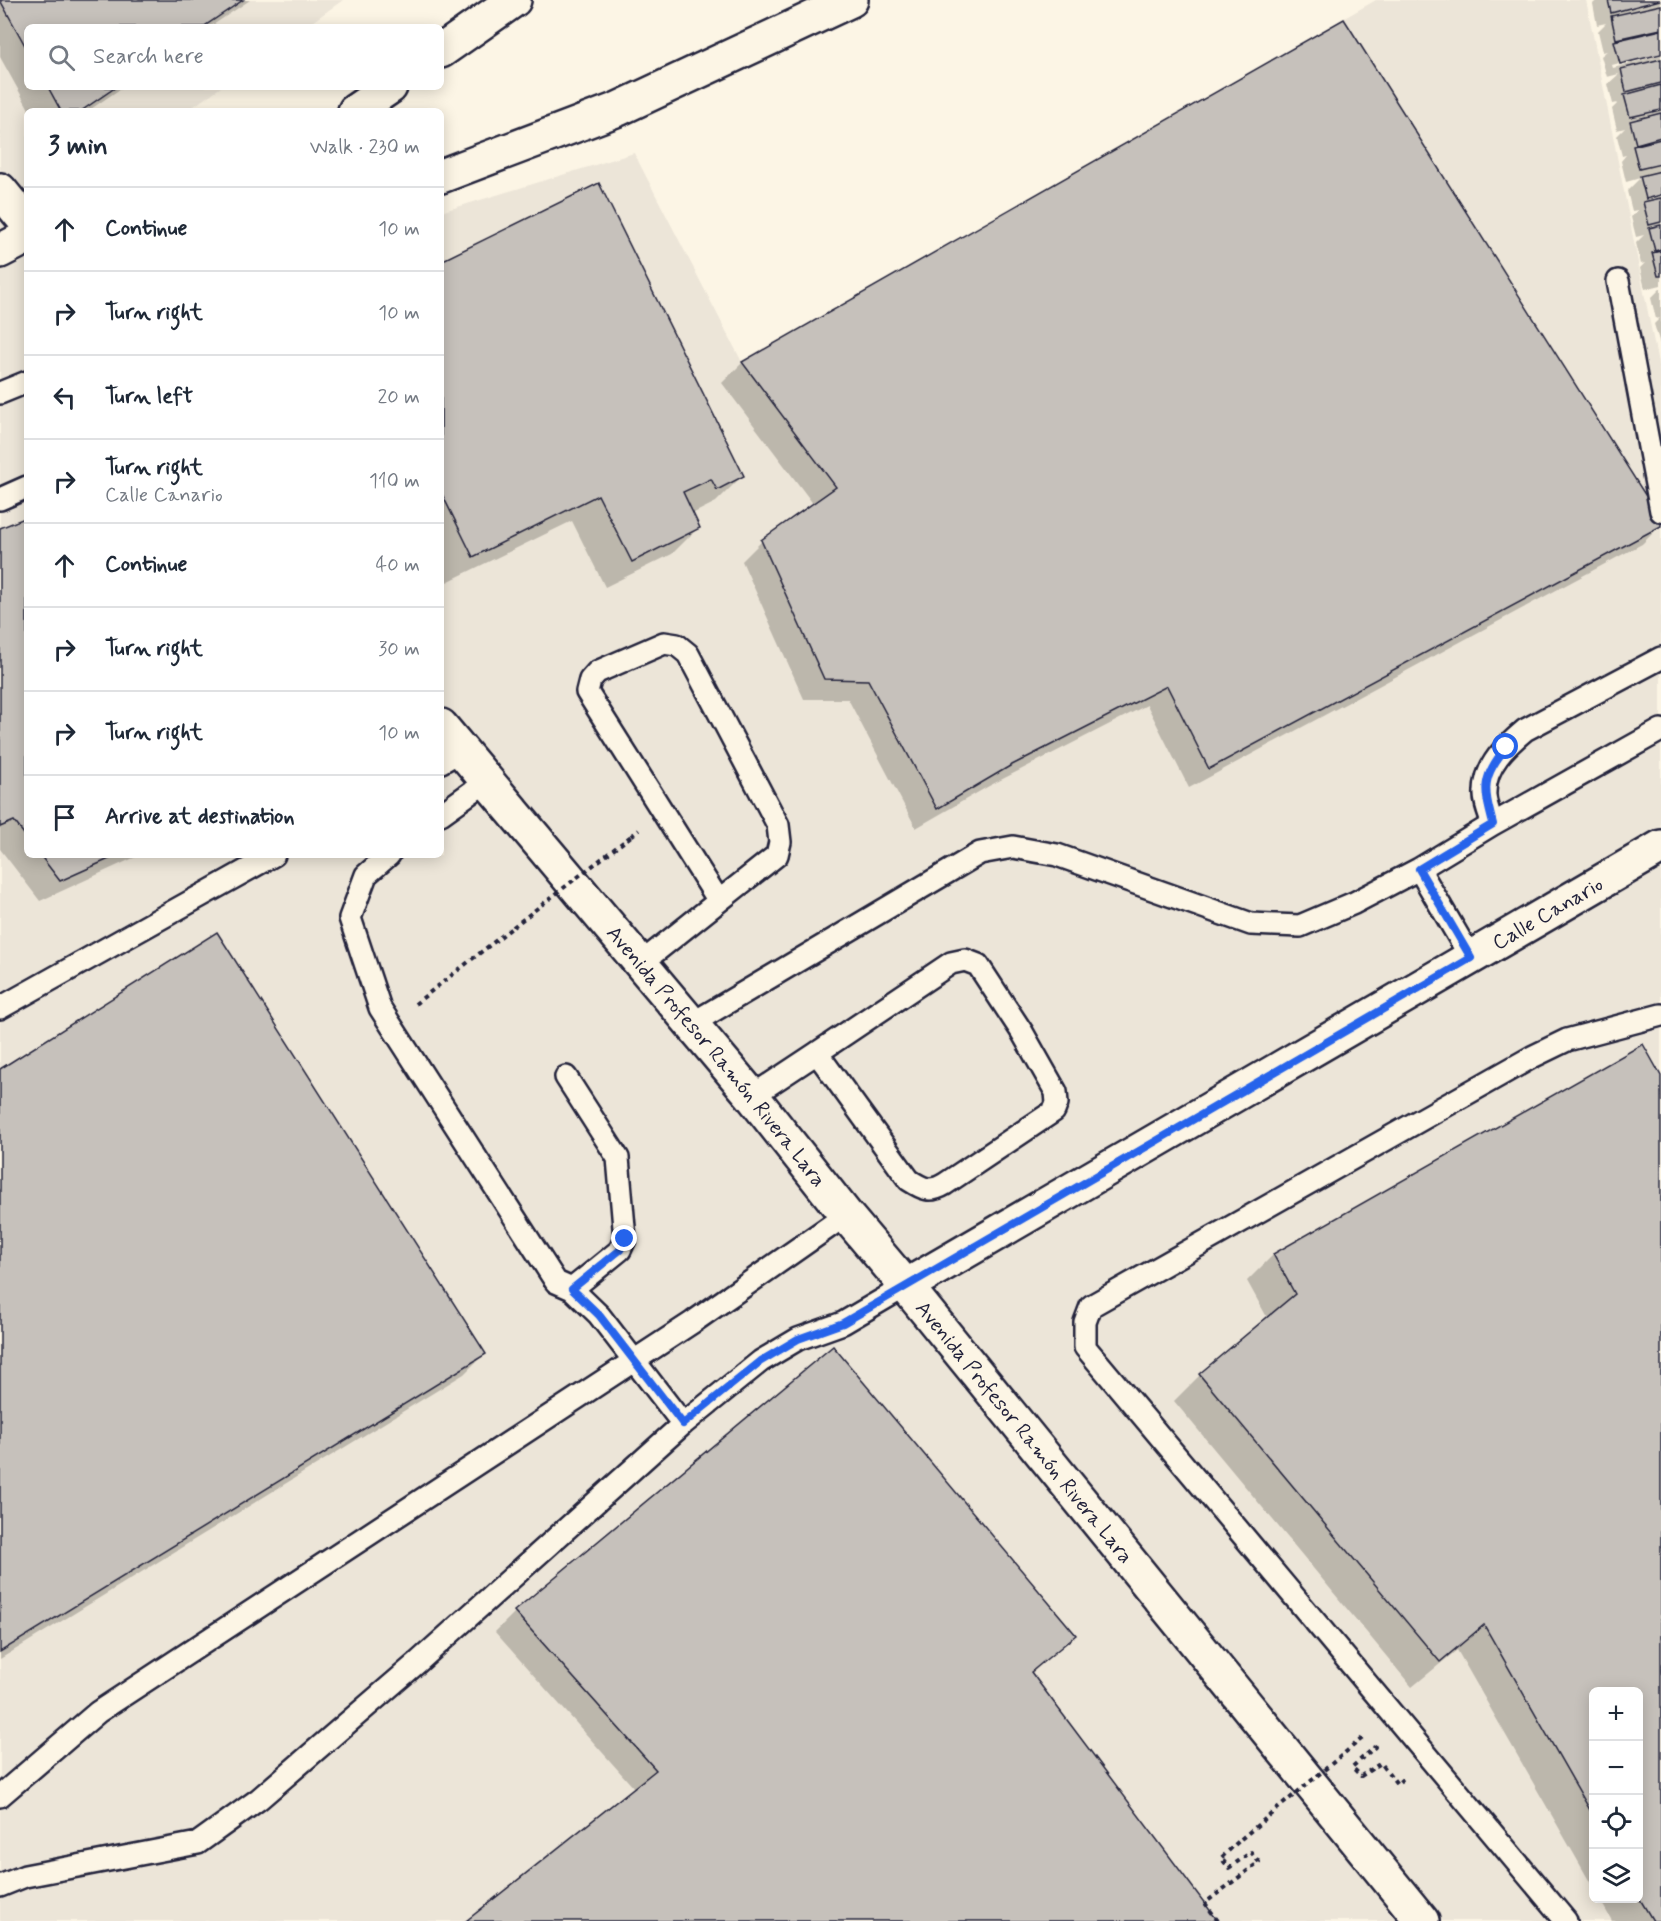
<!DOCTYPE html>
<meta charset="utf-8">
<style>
:root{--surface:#fff;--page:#f2f2f3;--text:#1f2937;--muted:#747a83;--line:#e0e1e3}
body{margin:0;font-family:Mynerve,sans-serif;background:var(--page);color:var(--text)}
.controls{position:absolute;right:18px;bottom:18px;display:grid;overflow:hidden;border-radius:9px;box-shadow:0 3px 15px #0003}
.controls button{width:54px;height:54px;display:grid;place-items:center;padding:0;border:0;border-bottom:2px solid var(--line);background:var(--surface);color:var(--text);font:30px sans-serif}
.stop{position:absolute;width:18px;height:18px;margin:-14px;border:4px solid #2563eb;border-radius:50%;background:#fff}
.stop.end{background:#2563eb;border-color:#fff;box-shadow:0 2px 6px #0008}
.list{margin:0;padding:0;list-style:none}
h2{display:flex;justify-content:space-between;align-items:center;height:78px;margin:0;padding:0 24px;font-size:26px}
h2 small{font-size:20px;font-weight:400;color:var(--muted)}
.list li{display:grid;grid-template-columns:39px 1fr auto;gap:18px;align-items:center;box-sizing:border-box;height:84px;padding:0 24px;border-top:2px solid var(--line)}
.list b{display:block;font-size:22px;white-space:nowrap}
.list p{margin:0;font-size:20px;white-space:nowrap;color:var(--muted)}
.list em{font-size:20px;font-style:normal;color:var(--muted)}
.icon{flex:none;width:33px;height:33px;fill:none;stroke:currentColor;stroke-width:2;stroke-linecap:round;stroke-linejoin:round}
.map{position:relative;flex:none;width:1661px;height:1921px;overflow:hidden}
.search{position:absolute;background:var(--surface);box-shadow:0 3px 15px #0003;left:24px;top:24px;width:420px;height:66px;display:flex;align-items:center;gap:15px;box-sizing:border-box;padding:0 21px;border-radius:9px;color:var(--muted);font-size:22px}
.panel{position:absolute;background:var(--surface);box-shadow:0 3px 15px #0003;left:24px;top:108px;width:420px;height:750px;border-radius:9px}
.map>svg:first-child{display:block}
.built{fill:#ece5d8;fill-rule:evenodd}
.shadow{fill:#0003}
.building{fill:#c6c1bb;stroke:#22223b;stroke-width:1.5}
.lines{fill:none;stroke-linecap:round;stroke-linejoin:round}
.service-casing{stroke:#22223b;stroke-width:26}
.minor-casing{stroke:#22223b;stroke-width:38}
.secondary-casing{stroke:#22223b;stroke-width:38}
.path{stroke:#22223b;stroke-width:4;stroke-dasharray:4.5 4.5;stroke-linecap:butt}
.service{stroke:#fcf5e5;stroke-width:21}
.minor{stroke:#fcf5e5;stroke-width:33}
.secondary{stroke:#fcf5e5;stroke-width:33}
.path-bridge{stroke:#22223b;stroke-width:4;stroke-dasharray:4.5 4.5;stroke-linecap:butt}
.route{stroke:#2563eb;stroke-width:8}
.labels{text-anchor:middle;stroke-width:4.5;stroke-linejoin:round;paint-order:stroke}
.street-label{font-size:21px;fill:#22223b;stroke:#fcf5e5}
</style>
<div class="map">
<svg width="1661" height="1921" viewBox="0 0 1661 1921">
<rect width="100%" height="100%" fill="#fcf5e5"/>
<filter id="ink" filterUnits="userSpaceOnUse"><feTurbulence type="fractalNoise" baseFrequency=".0167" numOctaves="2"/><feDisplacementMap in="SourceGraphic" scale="12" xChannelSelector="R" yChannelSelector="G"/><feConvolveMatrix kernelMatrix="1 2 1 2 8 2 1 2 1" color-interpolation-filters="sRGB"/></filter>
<g filter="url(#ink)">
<path class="built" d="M0,0H343L305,27H27V87H221L187,111H27V855H441V212L634,153L742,362L1376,0H1586L1661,378V1921H0ZM1594,1692H1638V1898H1594Z"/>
<path class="shadow" d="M0,0H250L210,27H27V87H123L88,111H30L0,57Z
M1597,0H1661V3L1657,7L1661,6V52L1612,65L1613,68L1661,55V285L1645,289L1640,268L1645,263L1641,264L1636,243L1644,235L1636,237L1631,217L1638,210L1632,211L1627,191L1640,178L1626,182L1621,161L1626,155L1622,156L1617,136L1625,128L1617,130L1612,109L1618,103L1613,104L1608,84L1619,74L1607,77L1601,56L1607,51L1603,52L1598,31L1606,23L1597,25L1593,4Z
M1343,21L1661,525L1642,544L1189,788L1147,705L989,786L916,828L848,699H804L742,561L762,541L814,505L722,383L742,363Z
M441,262L742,476L716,502L692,514L698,528L672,554L605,587L572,521L447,582L441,571Z
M1661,288V344H1660L1654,324L1660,318L1656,319L1651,298Z
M27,519V855H140L40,901L0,849V530Z
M1642,1046L1661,1079V1921H1612L1599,1898H1638V1692H1594V1889L1457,1650L1412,1687L1174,1401L1200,1375L1268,1319L1247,1281L1273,1255Z
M0,1071L484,1354L464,1374L0,1659Z
M832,1348L1074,1635L1031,1674L1216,1921H468L635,1789L495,1632L515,1612Z"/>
<path class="building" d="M0,0H243L203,27H27V49Z
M1608,0H1660L1611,13Z
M1661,5V29L1616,39L1611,16Z
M1344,19L1661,520V526L1209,769L1167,686L1010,766L937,809L868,680L824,679L761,540L836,487L742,362Z
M1661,30V54L1620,64L1614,41Z
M1661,59V83L1626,92L1621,69Z
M1661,85V110L1630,117L1624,95Z
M48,87H116L81,111H61Z
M1661,113V137L1636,144L1630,121Z
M1661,139V164L1639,169L1633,146Z
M1661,171V195L1646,199L1640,176Z
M599,183L744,476L717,490L711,479L683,492L700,528L632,562L598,495L473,557L441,492V261Z
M1661,198V222L1649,225L1643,202Z
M1661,225V249L1655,251L1649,228Z
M1661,251V276H1658L1652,253Z
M27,517V838L14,821L0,827V528Z
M40,855H118L60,881Z
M217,932L486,1354L0,1652V1069Z
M1643,1044L1661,1076V1921H1653L1638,1896V1692H1594V1817L1484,1625L1440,1662L1199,1374L1295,1294L1273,1254Z
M833,1346L1076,1635L1031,1672L1218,1921H466L656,1770L514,1611Z"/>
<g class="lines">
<g class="service-casing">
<path id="service" d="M1618,281L1661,511
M0,393L27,382
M0,499L27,487
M664,643L677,645L688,654L778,825L780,842L777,855L719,901L587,692L590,680L597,672Z
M441,762L461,751
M441,814L487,781
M1493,824C1490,815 1484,802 1485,792C1485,765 1506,746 1525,730L1661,658
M389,855L366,875L350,918L380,1008L556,1282L572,1289L599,1315L683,1424
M1419,869L1493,824L1661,730
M965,960L978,965L1022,1032L1056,1092L1057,1103L1054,1111L945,1184C930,1193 923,1189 909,1180L817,1053L951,963Z
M640,964L719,901
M0,1008L274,855
M691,1024L980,853L1013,847L1057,855L1251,924L1300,926L1354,903L1419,869L1471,958
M566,1077L618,1158L625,1239L620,1250L572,1289
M752,1096L817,1053
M0,1796L98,1712L693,1322L846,1215
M0,1886L25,1876L198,1843L259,1799L417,1663L683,1424L761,1361L798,1339L843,1323L906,1286
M1566,1921L1085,1347V1322L1091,1306L1532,1057L1567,1040L1661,1015"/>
</g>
<g class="minor-casing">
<g id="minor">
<path d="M441,51L514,0"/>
<path d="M355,111L390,87"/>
<path d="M441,176L618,109L851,0"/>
<path d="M0,251L27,237"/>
<path id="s1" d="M906,1286L1661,847"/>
</g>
</g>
<g class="secondary-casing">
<g id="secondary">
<path d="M0,190L27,223"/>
<path id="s2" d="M441,726L752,1096L846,1215L906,1286L1422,1921"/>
</g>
</g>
<path class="path" d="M631,836L639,830
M415,1004L513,927
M1374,1745L1375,1747L1352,1767L1361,1776L1381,1763L1397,1784L1405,1777
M1218,1921L1205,1903L1259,1862L1251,1852L1229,1868L1221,1858L1241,1839"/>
<use href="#service" class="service"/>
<use href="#minor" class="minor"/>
<use href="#secondary" class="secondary"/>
<path class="path-bridge" d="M513,927L631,836
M1241,1839L1365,1736"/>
</g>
</g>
<g class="lines" filter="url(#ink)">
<path class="route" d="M625,1239L620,1250L572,1289L599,1315L683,1424L761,1361L798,1339L843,1323L1471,958L1419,869L1493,824C1483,786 1482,779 1506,747"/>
</g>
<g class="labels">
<g class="street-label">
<text dy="7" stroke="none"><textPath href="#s1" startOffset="742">Calle Canario</textPath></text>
<text dy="7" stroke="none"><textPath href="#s2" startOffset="430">Avenida Profesor Ramón Rivera Lara</textPath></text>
<text dy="7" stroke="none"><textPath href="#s2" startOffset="916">Avenida Profesor Ramón Rivera Lara</textPath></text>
</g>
</g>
</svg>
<div class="controls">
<button>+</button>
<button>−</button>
<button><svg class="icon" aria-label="locate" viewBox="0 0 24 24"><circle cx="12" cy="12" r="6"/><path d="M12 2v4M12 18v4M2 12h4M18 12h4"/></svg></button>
<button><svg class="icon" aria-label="layers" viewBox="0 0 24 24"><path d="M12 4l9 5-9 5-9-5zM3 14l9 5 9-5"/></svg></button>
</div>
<div class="stop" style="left:1506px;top:747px"></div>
<div class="stop end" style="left:625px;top:1239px"></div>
<div class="search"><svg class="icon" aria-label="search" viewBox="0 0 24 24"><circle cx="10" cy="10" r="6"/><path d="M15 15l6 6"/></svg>Search here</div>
<section class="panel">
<h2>3 min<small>Walk · 230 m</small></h2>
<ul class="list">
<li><svg class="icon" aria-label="ahead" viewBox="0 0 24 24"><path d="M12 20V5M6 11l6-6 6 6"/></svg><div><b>Continue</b></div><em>10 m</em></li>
<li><svg class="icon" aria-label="right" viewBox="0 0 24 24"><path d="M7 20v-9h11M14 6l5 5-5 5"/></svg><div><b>Turn right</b></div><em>10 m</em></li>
<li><svg class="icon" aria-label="left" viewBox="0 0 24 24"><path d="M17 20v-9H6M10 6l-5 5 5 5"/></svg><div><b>Turn left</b></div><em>20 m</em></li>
<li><svg class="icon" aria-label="right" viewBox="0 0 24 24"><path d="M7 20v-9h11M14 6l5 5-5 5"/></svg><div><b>Turn right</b><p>Calle Canario</p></div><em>110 m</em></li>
<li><svg class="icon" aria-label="ahead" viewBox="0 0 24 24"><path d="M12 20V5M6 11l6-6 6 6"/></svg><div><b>Continue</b></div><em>40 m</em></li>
<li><svg class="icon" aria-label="right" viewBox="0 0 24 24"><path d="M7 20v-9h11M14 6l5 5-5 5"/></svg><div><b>Turn right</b></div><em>30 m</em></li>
<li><svg class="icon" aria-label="right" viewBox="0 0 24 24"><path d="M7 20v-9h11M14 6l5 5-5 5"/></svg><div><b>Turn right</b></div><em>10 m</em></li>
<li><svg class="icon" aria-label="arrive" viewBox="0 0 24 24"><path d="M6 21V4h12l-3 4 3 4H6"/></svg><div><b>Arrive at destination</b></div></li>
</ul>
</section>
</div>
